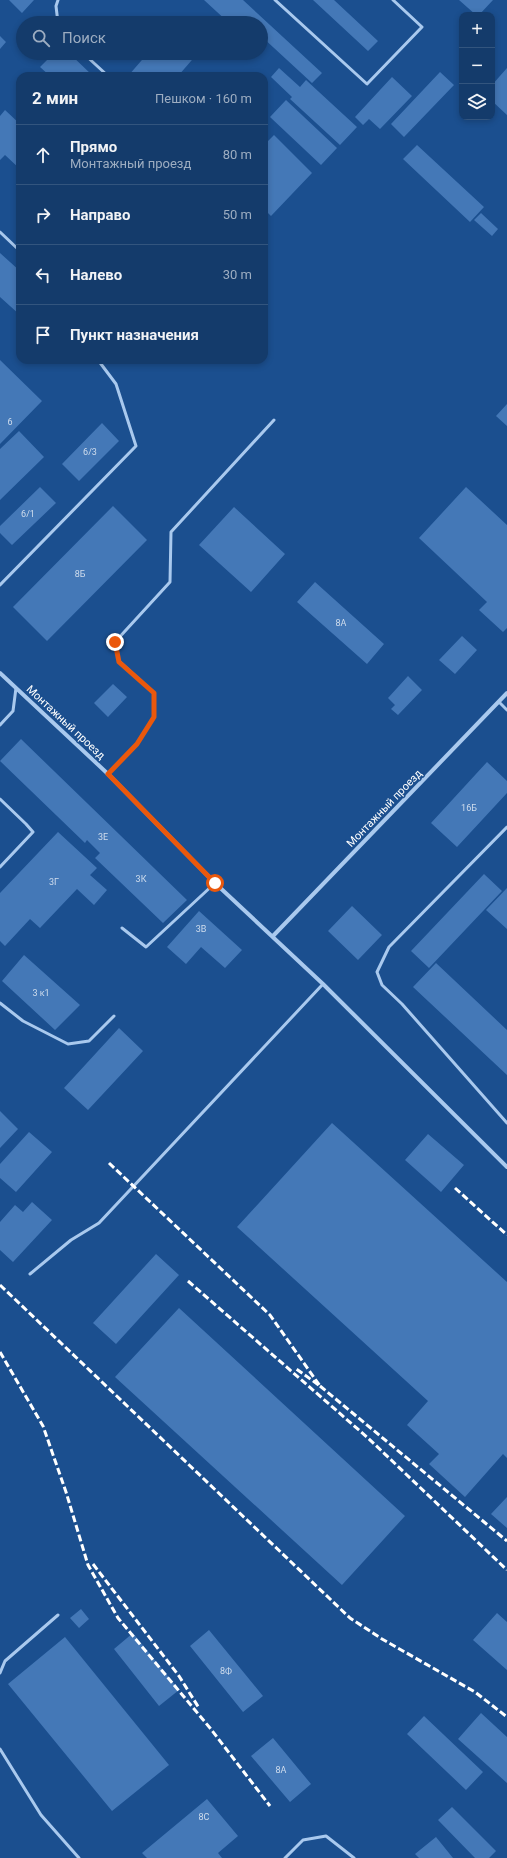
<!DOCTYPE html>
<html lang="ru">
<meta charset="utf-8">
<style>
:root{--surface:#143b6b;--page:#1d4271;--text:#f1f3f6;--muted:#9dadc1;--line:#33557e}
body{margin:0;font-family:Roboto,sans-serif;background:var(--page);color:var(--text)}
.controls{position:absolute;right:12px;top:12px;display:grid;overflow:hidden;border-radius:8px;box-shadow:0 2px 6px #0003}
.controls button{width:36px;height:36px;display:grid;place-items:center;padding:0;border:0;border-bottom:1px solid var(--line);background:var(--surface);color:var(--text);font:20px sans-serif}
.stop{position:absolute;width:12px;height:12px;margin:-9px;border:3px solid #ea580c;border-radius:50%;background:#fff}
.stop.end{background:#ea580c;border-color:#fff;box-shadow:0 1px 4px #0008}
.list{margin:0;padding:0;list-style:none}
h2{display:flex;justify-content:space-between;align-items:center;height:52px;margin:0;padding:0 16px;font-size:17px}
h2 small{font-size:13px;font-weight:400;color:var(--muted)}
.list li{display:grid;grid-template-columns:26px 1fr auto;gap:12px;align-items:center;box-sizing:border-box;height:60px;padding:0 16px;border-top:1px solid var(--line)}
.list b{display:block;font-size:15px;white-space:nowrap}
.list p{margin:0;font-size:13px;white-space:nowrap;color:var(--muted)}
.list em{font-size:13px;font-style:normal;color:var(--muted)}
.icon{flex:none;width:22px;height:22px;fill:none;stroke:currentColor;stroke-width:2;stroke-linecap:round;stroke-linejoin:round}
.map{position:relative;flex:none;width:507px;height:1858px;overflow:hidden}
.search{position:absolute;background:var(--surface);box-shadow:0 2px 6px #0003;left:16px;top:16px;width:252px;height:44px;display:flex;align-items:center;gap:10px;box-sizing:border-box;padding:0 14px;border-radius:22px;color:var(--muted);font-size:15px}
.panel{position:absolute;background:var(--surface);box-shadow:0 2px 6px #0003;left:16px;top:72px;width:252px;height:292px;border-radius:12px}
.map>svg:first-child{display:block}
.building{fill:#4478b7}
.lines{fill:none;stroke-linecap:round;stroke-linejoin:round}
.service{stroke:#a9c9ee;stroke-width:3}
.minor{stroke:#a9c9ee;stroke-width:4}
.rail{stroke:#fff;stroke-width:3;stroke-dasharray:7 3;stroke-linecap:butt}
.route{stroke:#ea580c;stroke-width:5}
.labels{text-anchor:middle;stroke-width:3;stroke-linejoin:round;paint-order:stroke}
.number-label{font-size:9px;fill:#d0dded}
.street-label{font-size:11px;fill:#fff;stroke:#1b4f8f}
</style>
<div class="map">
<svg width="507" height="1858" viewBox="0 0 507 1858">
<rect width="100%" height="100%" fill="#1b4f8f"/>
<path class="building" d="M9,0H34L22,13Z
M204,0H243L322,73L312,83L261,36V23H229Z
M313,0H334L378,41L368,51Z
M459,0H493L479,15H476Z
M0,36L6,42L0,49Z
M54,53H69L93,76H50L40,67Z
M148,53H198L178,76H128Z
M279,68L300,87L306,80L357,127L340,145L290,99L292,97L271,77Z
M507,68V115L492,101V85Z
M440,72L454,85L404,137L391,124Z
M392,77L412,96L380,129L369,119L363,125L355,117Z
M286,100L337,148L321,165L270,117Z
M5,110L20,124V169L5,155L0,160V116Z
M274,135L312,173L271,216L264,209V145Z
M417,145L484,207L470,222L403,159Z
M481,213L498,229L492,236L474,220Z
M0,253L20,271L17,277L20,280V315L0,297Z
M0,360L42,401L0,444Z
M507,404V426L496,416Z
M102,423L119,441L79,481L62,464Z
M19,431L44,457L0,500V449Z
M40,487L56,503L12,545L0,533V526Z
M466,487L507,525V628L503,632L479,610L487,602L419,538Z
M113,506L147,540L47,641L13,607Z
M234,507L285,554L251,592L199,545Z
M315,582L384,644L367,664L297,602Z
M462,636L477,650L455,674L439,660Z
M408,676L422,690L398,715L391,709L395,705L388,698Z
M113,684L127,697L108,717L94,703Z
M21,739L187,900L163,923L95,858L100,853L87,840L85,843L0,761Z
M487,762L507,781V793L457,847L431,823Z
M58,832L97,868L90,875L107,890L94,905L77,889L40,928L30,919L5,946L0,941V893Z
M484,874L502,891L429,968L411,951Z
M507,888V929L486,910Z
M352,906L382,935L358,960L328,931Z
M199,911L242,950L225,968L201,947L186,964L167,947Z
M24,955L80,1005L55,1030L2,981Z
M436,963L507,1030V1075L413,987Z
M119,1028L143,1051L88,1110L64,1088Z
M0,1111L18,1129L0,1148Z
M332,1123L507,1282V1458L503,1454L465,1497L429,1464L439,1454L407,1425L428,1401L237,1227Z
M29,1132L52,1152L16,1192L0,1178V1164Z
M428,1134L464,1165L441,1192L405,1160Z
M32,1202L52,1220L13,1262L0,1250V1222L15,1205L23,1212Z
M156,1254L179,1275L116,1344L93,1323Z
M179,1308L405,1516L342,1585L115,1377Z
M507,1497V1528L491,1514Z
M81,1609L89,1619L79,1628L70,1618Z
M497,1613L507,1622V1670L473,1640Z
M209,1630L263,1696L243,1712L190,1646Z
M133,1633L179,1690L159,1706L114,1649Z
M65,1637L169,1765L112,1811L8,1684Z
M481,1713L507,1737V1783L458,1739Z
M424,1716L483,1772L466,1790L407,1734Z
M273,1738L311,1784L290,1802L251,1756Z
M207,1799L238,1836L218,1853L222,1858H147L142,1853Z
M452,1807L496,1851L489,1858H475L438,1820Z
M436,1837L453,1858H419L415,1854Z"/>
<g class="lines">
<path class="service" d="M275,0L367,84L422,27L393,0
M58,23L56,6L58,0
M83,53L108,76
M264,222L266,224
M0,232L20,251
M0,585L136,446L116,384L98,360
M499,702L507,710
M0,725L13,711L16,688
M108,774L137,744L154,717V693L119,661L115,642L170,582L171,532L274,420
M0,799L26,824L33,832L0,867
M507,827L389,947L377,972L382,985L402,1004L507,1123
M122,928L146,947L215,883
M0,1003L23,1021L68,1044L89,1041L114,1016
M30,1274L71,1240L99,1223L323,984
M0,1673L5,1661L58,1615
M0,1749L41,1815L79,1858
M285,1858L303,1840L326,1836L354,1858"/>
<path class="minor" d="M0,673L108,774L215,883L323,984L507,1167
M273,936L507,693"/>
<path class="rail" d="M109,1163L270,1315L320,1386L295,1368
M455,1188L507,1235
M188,1281L368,1438L507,1570
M0,1285L350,1618L382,1639L475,1692L507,1717
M0,1352L43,1426L66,1492L88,1565L118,1618L210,1728L270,1806
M320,1386L507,1541
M93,1564L179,1676L199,1708"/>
</g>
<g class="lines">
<path class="route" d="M115,642L119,662L154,693V717L137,744L108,774L215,883"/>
</g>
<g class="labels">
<g class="number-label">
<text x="10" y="425">6</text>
<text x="90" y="455">6/3</text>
<text x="28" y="517">6/1</text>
<text x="80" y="577">8Б</text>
<text x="341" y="626">8А</text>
<text x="469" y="811">16Б</text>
<text x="103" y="840">3Е</text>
<text x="141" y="882">3К</text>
<text x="54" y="885">3Г</text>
<text x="201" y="932">3В</text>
<text x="41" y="996">3 к1</text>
<text x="226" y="1674">8Ф</text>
<text x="281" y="1773">8А</text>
<text x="204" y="1820">8С</text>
</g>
<g class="street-label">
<text transform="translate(66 722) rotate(43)" y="4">Монтажный проезд</text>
<text transform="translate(384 808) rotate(-46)" y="4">Монтажный проезд</text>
</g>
</g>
</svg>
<div class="controls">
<button>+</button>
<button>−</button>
<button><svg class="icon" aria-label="layers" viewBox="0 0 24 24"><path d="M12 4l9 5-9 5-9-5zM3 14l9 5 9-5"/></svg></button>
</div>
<div class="stop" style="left:215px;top:883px"></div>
<div class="stop end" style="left:115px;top:642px"></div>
<div class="search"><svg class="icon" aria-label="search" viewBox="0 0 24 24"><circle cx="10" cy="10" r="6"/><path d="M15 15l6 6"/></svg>Поиск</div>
<section class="panel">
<h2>2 мин<small>Пешком · 160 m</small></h2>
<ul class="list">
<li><svg class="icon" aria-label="ahead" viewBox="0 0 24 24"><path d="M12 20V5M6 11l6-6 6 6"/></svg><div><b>Прямо</b><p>Монтажный проезд</p></div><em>80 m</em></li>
<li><svg class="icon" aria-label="right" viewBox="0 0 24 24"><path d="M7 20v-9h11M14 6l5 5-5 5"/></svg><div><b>Направо</b></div><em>50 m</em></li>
<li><svg class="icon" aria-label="left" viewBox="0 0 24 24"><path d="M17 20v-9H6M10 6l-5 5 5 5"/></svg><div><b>Налево</b></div><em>30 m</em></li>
<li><svg class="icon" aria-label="arrive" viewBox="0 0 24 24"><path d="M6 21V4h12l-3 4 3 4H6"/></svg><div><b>Пункт назначения</b></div></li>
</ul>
</section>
</div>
